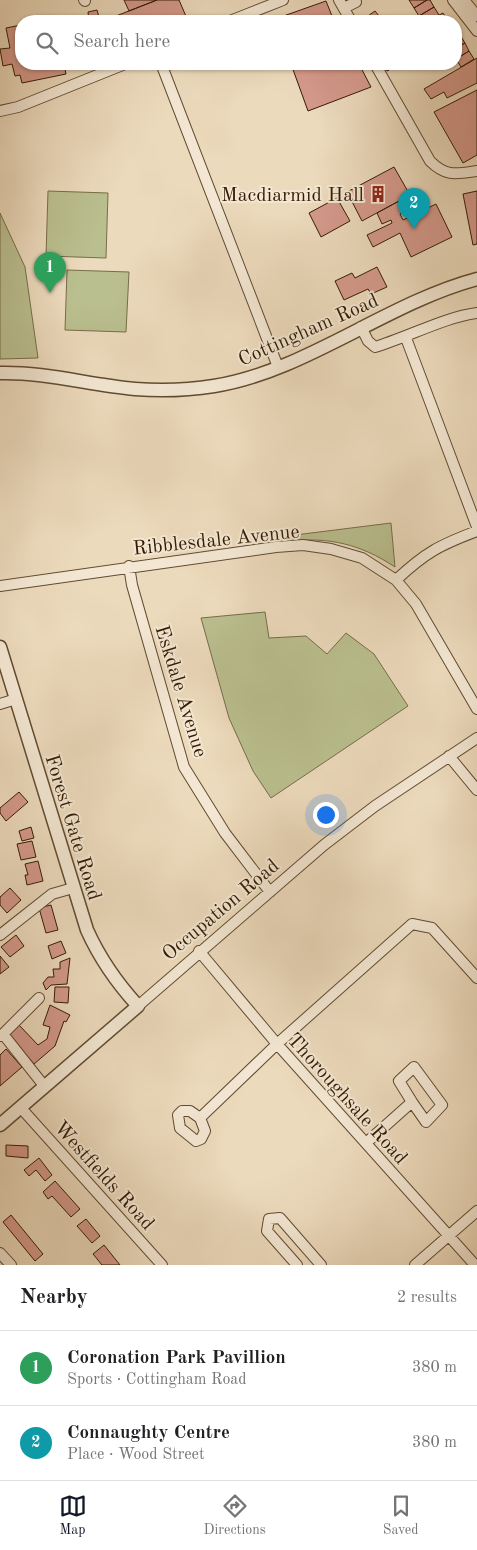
<!DOCTYPE html>
<meta charset="utf-8">
<style>
:root{--surface:#fff;--page:#f2f2f2;--text:#202124;--muted:#757577;--line:#e0e0e0;--accent:#111827}
body{margin:0;font-family:"Old Standard TT",serif;background:var(--page);color:var(--text)}
.you{position:absolute;left:325px;top:814px;width:18px;height:18px;margin:-12px;border:4px solid #fff;border-radius:50%;background:#1a73e8;box-shadow:0 0 0 8px #1a73e833}
.badge{display:grid;place-items:center;width:32px;height:32px;border-radius:50%;background:var(--accent);color:#fff;font-size:16px;font-weight:700}
.pin{position:absolute;translate:-50% -41px;filter:drop-shadow(0 1px 2px #0008)}
.pin::after{content:'';position:absolute;top:26px;width:18px;height:15px;background:inherit;clip-path:polygon(0 0,100% 0,50% 100%)}
.list{margin:0;padding:0;list-style:none}
h2{display:flex;justify-content:space-between;align-items:center;height:65px;margin:0;padding:0 20px;font-size:21px}
h2 small{font-size:16px;font-weight:400;color:var(--muted)}
.list li{display:grid;grid-template-columns:32px 1fr auto;gap:15px;align-items:center;box-sizing:border-box;height:75px;padding:0 20px;border-top:1px solid var(--line)}
.list b{display:block;font-size:19px;white-space:nowrap}
.list p{margin:0;font-size:16px;white-space:nowrap;color:var(--muted)}
.list em{font-size:16px;font-style:normal;color:var(--muted)}
.icon{flex:none;width:28px;height:28px;fill:none;stroke:currentColor;stroke-width:2;stroke-linecap:round;stroke-linejoin:round}
.map{position:relative;flex:none;width:477px;height:1265px;overflow:hidden}
.search{position:absolute;background:var(--surface);box-shadow:0 1px 4px #0004;left:15px;right:15px;top:15px;height:55px;display:flex;align-items:center;gap:12px;box-sizing:border-box;padding:0 18px;border-radius:20px;color:var(--muted);font-size:19px}
.sheet{height:215px;background:var(--surface)}
nav{display:flex;justify-content:space-around;align-items:center;box-sizing:border-box;height:70px;border-top:1px solid var(--line);background:var(--surface);font-size:14px;color:var(--muted)}
nav a{display:grid;justify-items:center;gap:2px}
nav .on{color:var(--accent)}
.map>svg:first-child{display:block}
.green{fill:#babf8f;stroke:#766d49}
.building{fill:#d4998b;stroke:#331b03}
.lines{fill:none;stroke-linecap:round;stroke-linejoin:round}
.minor-casing{stroke:#614b31;stroke-width:12}
.tertiary-casing{stroke:#614b31;stroke-width:15}
.minor{stroke:#f3e7d3;stroke-width:10}
.tertiary{stroke:#f3e7d3;stroke-width:12}
.labels{text-anchor:middle;stroke-width:4;stroke-linejoin:round;paint-order:stroke}
.poi-label{font-size:20px;fill:#331b03;stroke:#f3e7d3;text-anchor:end}
.street-label{font-size:20px;fill:#331b03;stroke:#f3e7d3}
</style>
<div class="map">
<svg width="477" height="1265" viewBox="0 0 477 1265">
<rect width="100%" height="100%" fill="#ecdabc"/>
<filter id="stains"><feTurbulence type="fractalNoise" baseFrequency=".004" numOctaves="4"/><feColorMatrix values="0 0 0 0 .2 0 0 0 0 .09 0 0 0 0 .02 0 0 0 .5 -.17"/></filter>
<radialGradient id="worn" r=".72"><stop offset=".6" stop-color="#630" stop-opacity="0"/><stop offset="1" stop-color="#630" stop-opacity=".3"/></radialGradient>
<path class="green" d="M48,191L108,193L106,258L46,256Z
M0,213L25,267L38,358L0,359Z
M67,270L129,272L126,332L65,330Z
M391,523L395,567C360,544 330,537 288,541L287,536Z
M265,612L269,638L306,636L327,654L346,633L374,654L408,706L271,798L253,771L229,718L201,618Z"/>
<path class="building" d="M124,0H157L129,11Z
M157,0H179L188,21H118L116,16Z
M409,0H427L414,8Z
M427,0H430L434,7L419,16L414,8Z
M326,1L334,21H275V19Z
M434,7L439,15L428,21H422L419,16Z
M97,10L100,21H89L88,12Z
M375,11L379,16L371,21H361Z
M443,13L448,21H430V20Z
M21,25V64H71L64,65L66,74L22,83L20,75L15,76L12,64L3,66L0,49L10,48L6,28Z
M460,35L465,43L456,48V38Z
M465,43L469,51L456,59V48Z
M469,51L474,59L461,67L456,59Z
M477,58V83L447,98L444,92L431,99L424,89Z
M291,64H359L371,87L308,111Z
M383,64H400L387,71Z
M477,90V155L463,163L434,112Z
M394,167L410,195L362,221L347,192Z
M477,191V244L473,245L463,194Z
M337,198L350,221L321,237L309,213Z
M401,200L406,211L400,214L403,220L436,204L452,237L411,257L400,233L373,247L367,235L392,223L391,220L382,224L377,213Z
M377,267L387,287L371,294L368,289L344,300L335,281L352,273L355,278Z
M19,792L28,802L6,821L0,813V808Z
M31,827L34,838L22,841L19,831Z
M32,841L36,857L21,860L17,844Z
M38,861L43,881L27,885L25,875H28L25,864Z
M10,888L21,900L7,913L0,905V897Z
M51,905L58,930L46,933L39,908Z
M16,935L24,946L10,957L1,947Z
M61,941L66,953L52,959L48,946Z
M0,956L9,967L0,974Z
M70,958L67,984L51,985L46,990L43,983L48,977H54L53,969H60V962Z
M55,987H69L68,1003L54,1002Z
M50,1005L70,1015L66,1022L64,1021L55,1046L34,1064L9,1035L19,1025L38,1045L47,1039L50,1027L43,1025Z
M6,1049L22,1067L0,1086V1055Z
M6,1145L28,1146V1158L6,1156Z
M39,1158L52,1175L45,1181L36,1170L29,1176L24,1170Z
M55,1181L80,1209L71,1217L52,1196L48,1199L43,1192Z
M11,1215L43,1254L35,1261L3,1222Z
M86,1219L100,1236L92,1243L77,1226Z
M104,1245L120,1265H102L93,1254Z"/>
<g class="lines">
<g class="minor-casing">
<path id="minor" d="M84,0L85,1
M339,0L351,21
M453,0L477,31
M464,0L477,16
M344,8L356,2
M230,21L283,0
M375,64L430,161C446,177 456,174 477,171
M162,66L278,367
M0,111L18,107L125,64
M361,327L368,341L375,347C408,337 445,317 477,313
M406,338L477,527
M129,566L132,585L184,767L225,833L270,892
M396,580C426,552 440,545 477,531
M0,586L276,547L303,545L331,549L362,558L396,580L416,604L477,709
M0,704L16,699
M449,756L477,790
M0,935L52,894L73,888
M199,951L277,1044L475,1265
M138,1006L324,845L375,806L477,738
M3,1034L39,998
M0,1036L3,1034L45,1087
M21,1108L162,1265
M200,1118L190,1111H182L178,1115L180,1128L196,1141L201,1139L205,1131L200,1118L277,1044L412,924L432,928L477,978
M366,1143L412,1102L399,1081L414,1067L442,1105L426,1122L412,1102
M0,1253L11,1265
M297,1265L267,1231L269,1219L280,1218L321,1265
M415,1265L477,1211"/>
</g>
<g class="tertiary-casing">
<path id="tertiary" d="M0,373C46,372 89,385 135,389C161,391 189,390 214,386C304,372 387,303 477,279
M0,647L87,930C100,959 116,982 138,1006L0,1125"/>
</g>
<use href="#minor" class="minor"/>
<use href="#tertiary" class="tertiary"/>
</g>
<defs>
<g id="building-bare" transform="scale(1.35)"><path d="M-4-6H4V6H1V3H-1V6H-4ZM-2.5-4.3h1.7v1.8h-1.7ZM.8-4.3h1.7v1.8H.8ZM-2.5-1h1.7V.8h-1.7ZM.8-1h1.7V.8H.8Z" fill="#8f2418" stroke="#f3e7d3" stroke-width="2.5" paint-order="stroke"/></g>
</defs>
<g fill-rule="evenodd">
<use href="#building-bare" x="378" y="194"/>
</g>
<g class="labels">
<g class="poi-label">
<text x="364" y="201">Macdiarmid Hall</text>
</g>
<g class="street-label">
<text transform="translate(308 329) rotate(-24)" y="7">Cottingham Road</text>
<text transform="translate(216 539) rotate(-6)" y="7">Ribblesdale Avenue</text>
<text transform="translate(182 691) rotate(73)" y="7">Eskdale Avenue</text>
<text transform="translate(74 827) rotate(73)" y="7">Forest Gate Road</text>
<text transform="translate(220 909) rotate(-40)" y="7">Occupation Road</text>
<text transform="translate(348 1098) rotate(48)" y="7">Thoroughsale Road</text>
<text transform="translate(105 1175) rotate(48)" y="7">Westfields Road</text>
</g>
</g>
<rect width="100%" height="100%" filter="url(#stains)"/>
<rect width="100%" height="100%" fill="url(#worn)"/>
</svg>
<div class="you"></div>
<div class="pin badge" style="left:50px;top:293px;background:#2e9e5b">1</div>
<div class="pin badge" style="left:414px;top:229px;background:#0f9aa8">2</div>
<div class="search"><svg class="icon" aria-label="search" viewBox="0 0 24 24"><circle cx="10" cy="10" r="6"/><path d="M15 15l6 6"/></svg>Search here</div>
</div>
<section class="sheet">
<h2>Nearby<small>2 results</small></h2>
<ul class="list">
<li><span class="badge" style="background:#2e9e5b">1</span><div><b>Coronation Park Pavillion</b><p>Sports · Cottingham Road</p></div><em>380 m</em></li>
<li><span class="badge" style="background:#0f9aa8">2</span><div><b>Connaughty Centre</b><p>Place · Wood Street</p></div><em>380 m</em></li>
</ul>
</section>
<nav>
<a class="on"><svg class="icon" aria-label="map" viewBox="0 0 24 24"><path d="M3 6l6-2 6 2 6-2v14l-6 2-6-2-6 2zM9 4v14M15 6v14"/></svg>Map</a>
<a><svg class="icon" aria-label="directions" viewBox="0 0 24 24"><path d="M12 3l9 9-9 9-9-9zM9 14v-3h6M13 9l2 2-2 2"/></svg>Directions</a>
<a><svg class="icon" aria-label="saved" viewBox="0 0 24 24"><path d="M7 4h10v16l-5-4-5 4z"/></svg>Saved</a>
</nav>
